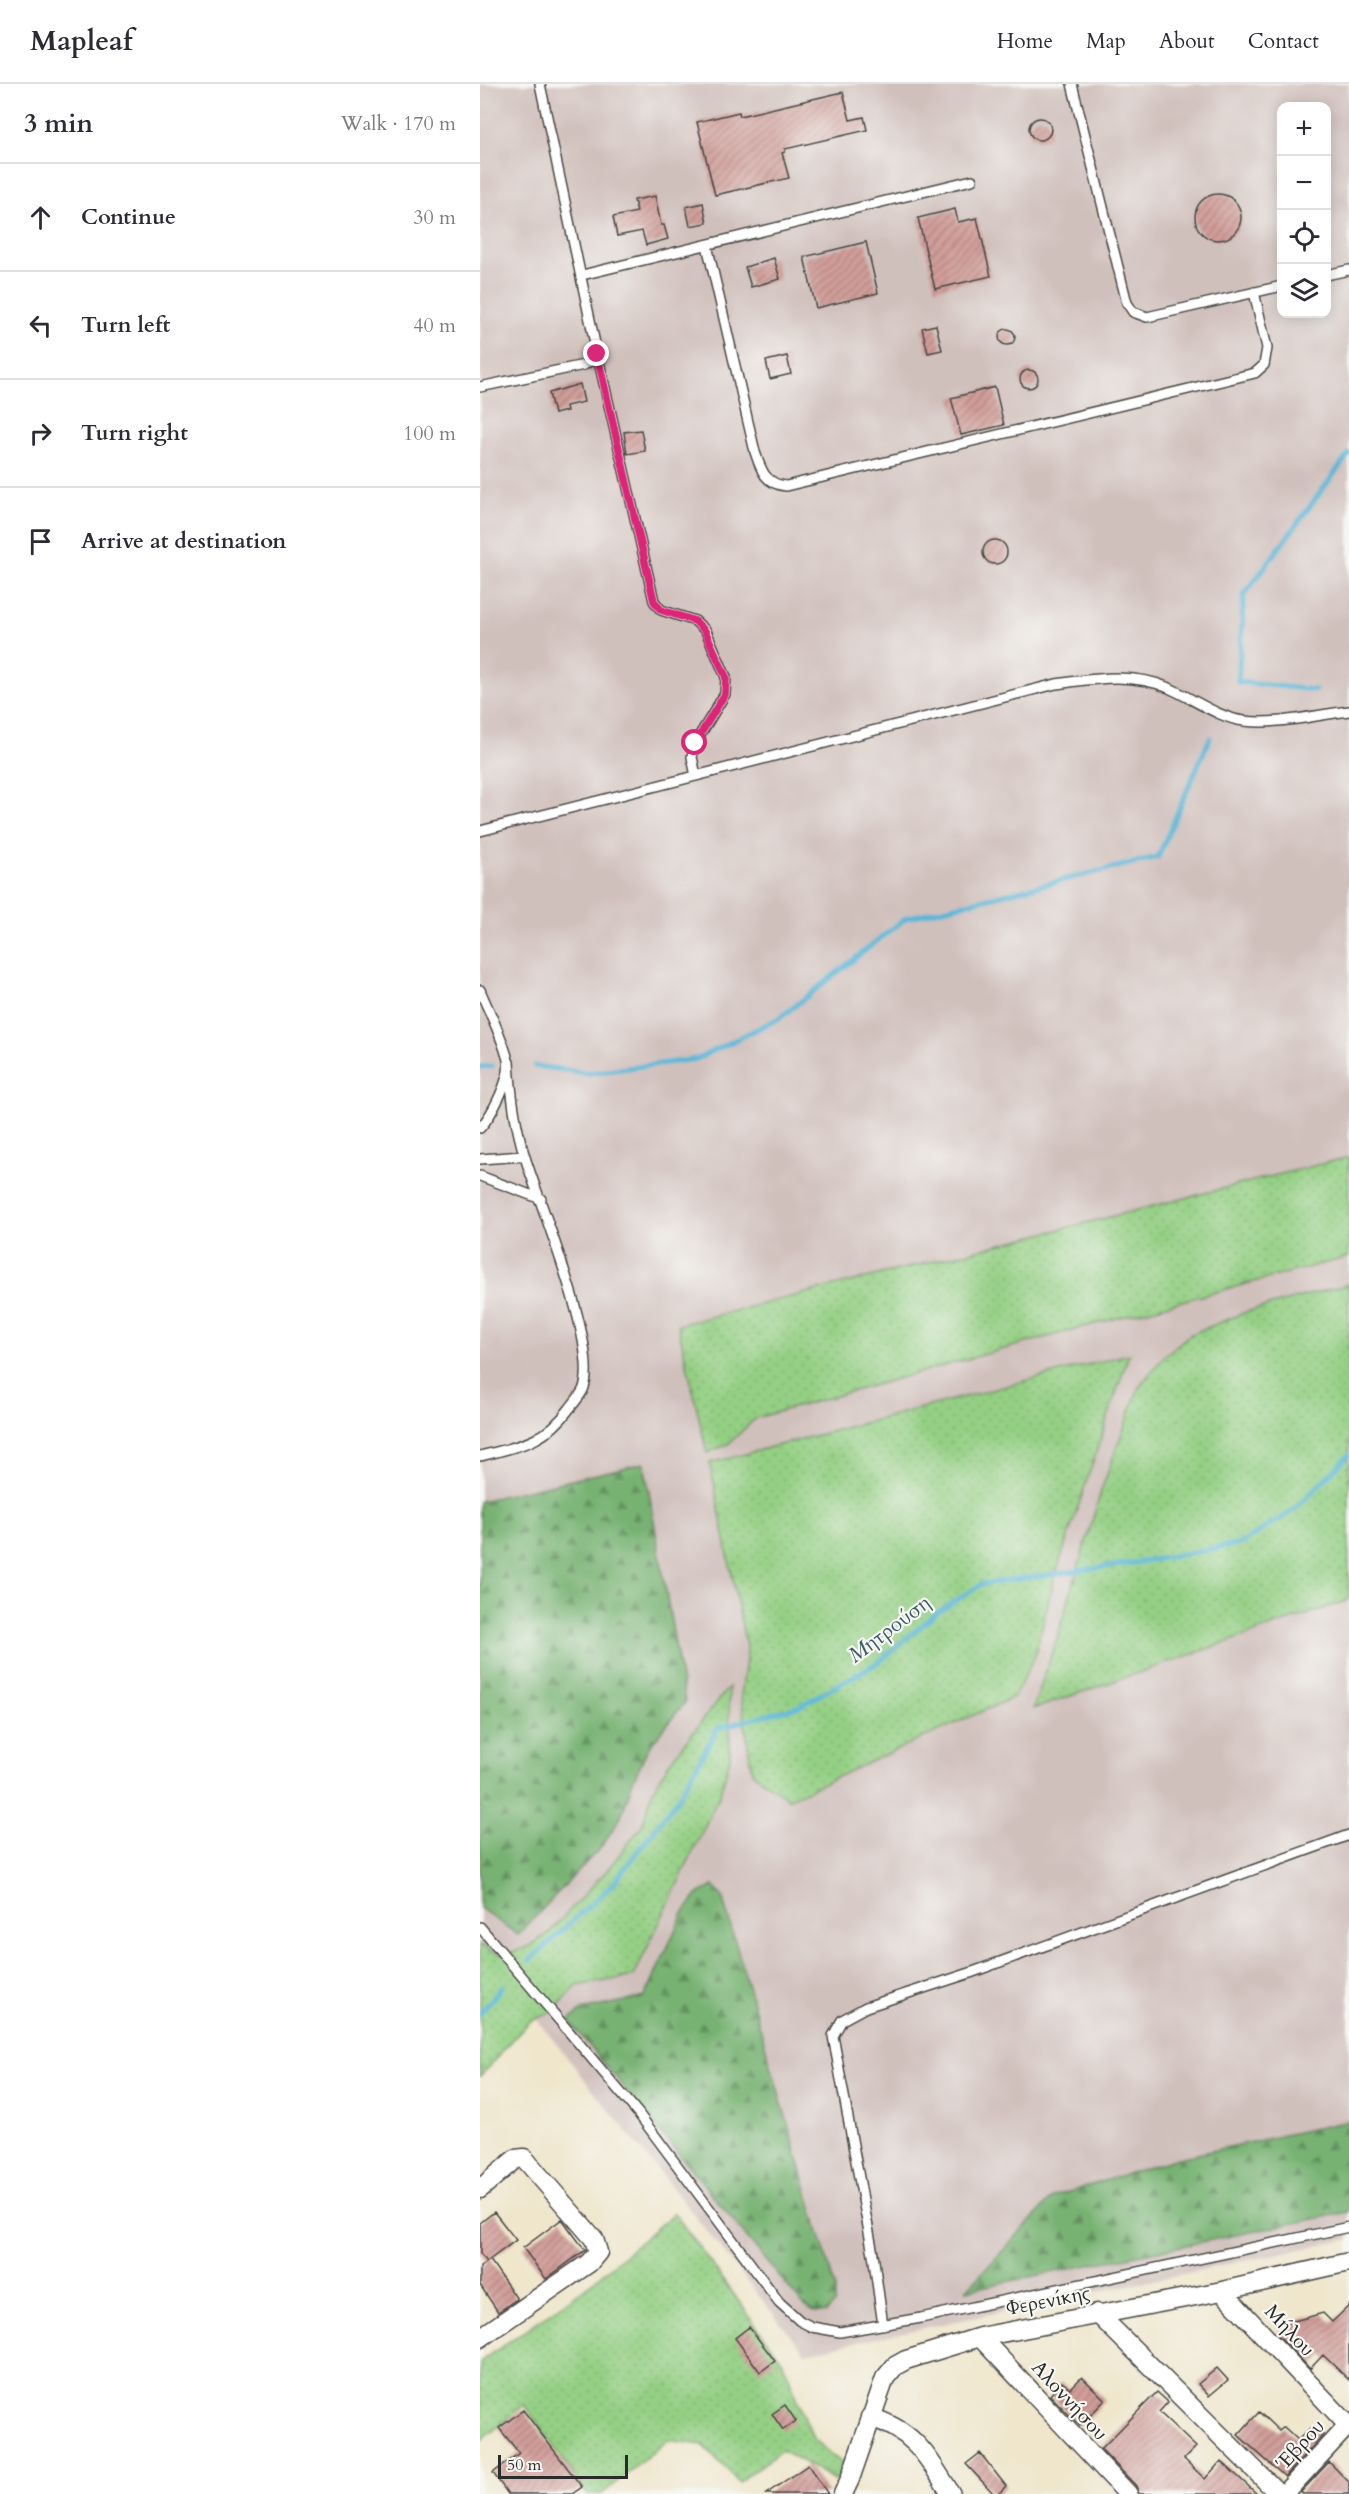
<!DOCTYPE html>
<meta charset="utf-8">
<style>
:root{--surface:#fff;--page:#f2f2f3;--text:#2b2b33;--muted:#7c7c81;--line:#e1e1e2}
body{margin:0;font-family:Cardo,serif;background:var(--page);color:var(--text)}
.controls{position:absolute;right:18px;top:18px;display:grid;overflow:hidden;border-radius:12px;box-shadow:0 3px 15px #0003}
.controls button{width:54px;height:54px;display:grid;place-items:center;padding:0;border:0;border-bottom:2px solid var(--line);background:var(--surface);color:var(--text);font:30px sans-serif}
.scale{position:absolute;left:18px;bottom:15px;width:130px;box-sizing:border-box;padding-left:6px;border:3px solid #2b2b2b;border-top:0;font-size:16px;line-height:21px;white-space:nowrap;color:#2b2b2b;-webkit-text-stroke:4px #f6f6f2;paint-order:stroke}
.stop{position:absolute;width:18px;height:18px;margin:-14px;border:4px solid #db2777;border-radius:50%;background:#fff}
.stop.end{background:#db2777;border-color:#fff;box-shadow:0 2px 6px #0008}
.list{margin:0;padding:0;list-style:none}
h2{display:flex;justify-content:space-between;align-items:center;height:78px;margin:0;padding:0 24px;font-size:26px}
h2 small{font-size:20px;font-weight:400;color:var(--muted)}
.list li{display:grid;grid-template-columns:39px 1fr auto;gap:18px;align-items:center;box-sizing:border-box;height:108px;padding:0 24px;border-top:2px solid var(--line)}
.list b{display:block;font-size:22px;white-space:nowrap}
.list em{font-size:20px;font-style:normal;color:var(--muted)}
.icon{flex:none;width:33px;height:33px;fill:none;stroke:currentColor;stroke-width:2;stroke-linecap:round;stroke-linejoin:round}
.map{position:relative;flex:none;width:869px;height:2410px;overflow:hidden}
header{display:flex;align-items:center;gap:36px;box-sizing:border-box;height:84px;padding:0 30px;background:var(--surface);border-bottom:2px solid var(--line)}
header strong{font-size:28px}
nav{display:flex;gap:33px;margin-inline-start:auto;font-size:21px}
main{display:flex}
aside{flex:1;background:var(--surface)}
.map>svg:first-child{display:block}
.industrial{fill:#d0c0bc;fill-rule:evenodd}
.grass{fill:url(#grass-dots);stroke:#607d58;stroke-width:1.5}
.forest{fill:url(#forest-firs);stroke:#516e4e;stroke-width:1.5}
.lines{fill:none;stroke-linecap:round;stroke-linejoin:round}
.stream{stroke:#58b5d6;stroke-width:5}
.building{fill:url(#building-hatch)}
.service-casing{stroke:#484743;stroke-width:12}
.minor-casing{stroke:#484743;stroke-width:21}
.service{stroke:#fff;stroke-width:9}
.minor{stroke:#fff;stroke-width:18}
.route{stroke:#db2777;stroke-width:8}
.labels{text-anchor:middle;stroke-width:4.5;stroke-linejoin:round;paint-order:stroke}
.street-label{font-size:20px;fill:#2b2b2b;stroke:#f6f6f2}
.water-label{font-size:21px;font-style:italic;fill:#3b5b67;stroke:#f6f6f2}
</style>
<header>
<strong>Mapleaf</strong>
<nav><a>Home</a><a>Map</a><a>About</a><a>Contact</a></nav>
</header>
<main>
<aside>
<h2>3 min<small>Walk · 170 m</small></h2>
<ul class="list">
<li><svg class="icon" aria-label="ahead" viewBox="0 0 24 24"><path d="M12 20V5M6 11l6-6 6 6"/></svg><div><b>Continue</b></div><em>30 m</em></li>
<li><svg class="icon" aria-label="left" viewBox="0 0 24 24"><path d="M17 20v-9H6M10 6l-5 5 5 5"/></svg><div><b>Turn left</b></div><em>40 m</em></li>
<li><svg class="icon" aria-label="right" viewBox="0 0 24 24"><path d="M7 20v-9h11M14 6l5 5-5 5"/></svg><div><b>Turn right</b></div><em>100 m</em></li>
<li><svg class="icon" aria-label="arrive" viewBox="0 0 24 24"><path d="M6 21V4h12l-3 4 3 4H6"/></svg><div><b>Arrive at destination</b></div></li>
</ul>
</aside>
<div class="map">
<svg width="869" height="2410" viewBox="0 0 869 2410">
<defs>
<pattern id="grass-dots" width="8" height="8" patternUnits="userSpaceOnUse" patternTransform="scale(1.5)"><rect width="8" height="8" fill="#94cf84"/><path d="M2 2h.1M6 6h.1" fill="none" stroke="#80b272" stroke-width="1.8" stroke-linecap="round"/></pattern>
<pattern id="forest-firs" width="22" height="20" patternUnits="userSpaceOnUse" patternTransform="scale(1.5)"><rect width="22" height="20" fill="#77b272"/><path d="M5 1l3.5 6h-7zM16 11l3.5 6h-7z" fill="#62915e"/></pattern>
<pattern id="building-hatch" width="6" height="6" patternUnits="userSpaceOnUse" patternTransform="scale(1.5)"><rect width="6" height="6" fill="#d19e9a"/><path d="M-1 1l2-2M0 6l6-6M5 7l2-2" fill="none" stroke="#aa817e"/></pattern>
</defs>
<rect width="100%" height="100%" fill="#f6f6f2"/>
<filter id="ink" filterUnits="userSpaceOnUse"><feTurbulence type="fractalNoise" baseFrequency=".0167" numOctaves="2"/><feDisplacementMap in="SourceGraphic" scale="12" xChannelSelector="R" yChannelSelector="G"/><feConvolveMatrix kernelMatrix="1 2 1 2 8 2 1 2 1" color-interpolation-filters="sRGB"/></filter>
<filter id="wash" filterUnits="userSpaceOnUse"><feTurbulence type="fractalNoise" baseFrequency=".008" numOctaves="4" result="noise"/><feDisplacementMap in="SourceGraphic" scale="24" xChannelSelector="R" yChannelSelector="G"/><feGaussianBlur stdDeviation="1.35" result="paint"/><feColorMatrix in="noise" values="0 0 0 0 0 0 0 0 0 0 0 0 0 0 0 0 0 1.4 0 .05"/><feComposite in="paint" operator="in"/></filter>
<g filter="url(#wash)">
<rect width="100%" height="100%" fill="#efe6cc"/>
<path class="industrial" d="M0,0H869V2155L325,2269L0,1865ZM802,22H846V230H802Z"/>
<path class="grass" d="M869,1073V1173L611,1241L276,1334L248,1360L227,1369L198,1241Z
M869,1200V1516L553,1625L578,1551L622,1404L659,1303L684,1272L709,1251L766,1228Z
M649,1270L575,1492L554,1574L534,1613L308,1715L272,1688L261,1612L267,1568L230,1379Z
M249,1603L250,1675L240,1710L154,1892L97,1902L72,1928L49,1938L0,1992V1861L21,1871L46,1864L68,1850L128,1785L162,1742L173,1706L191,1676Z
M194,2129L303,2278L333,2354L366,2383L355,2396L302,2366L259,2398L223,2361L188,2356L122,2410H108L44,2321L0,2358V2278L104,2205Z"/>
<path class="forest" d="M164,1379L205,1618L167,1666L153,1697L141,1733L121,1763L38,1851L0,1824V1417Z
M233,1802L242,1812L355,2203V2219L346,2229H336L323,2221L89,1937L102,1926L165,1913L202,1831L217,1811Z
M869,2037V2128L486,2206L573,2113L694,2075Z"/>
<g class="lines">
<path class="stream" d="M835,606L758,598L764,511L869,370
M55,982L109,989L217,975L301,933L426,834L678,773L730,654
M0,983L12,982
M50,1876L132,1801L197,1716L238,1644L320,1622L399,1578L455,1530L502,1500L660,1478L760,1460L814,1426L869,1371
M0,1930L23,1902"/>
</g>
<g id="blocks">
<path class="building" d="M363,8L370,36L384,33L387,46L305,65V68L302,69L309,94L235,111L217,38L259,28L260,32Z
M549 45a11 11 0 1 1 22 0a11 11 0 1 1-22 0Z
M715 133a23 23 0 1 1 46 0a23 23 0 1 1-46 0Z
M175,112L181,141H184L188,155L166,161L162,147L137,152L133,133L157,128L154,116Z
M223,119L227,139L210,142L206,123Z
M475,125L478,138L497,134L511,192L455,205L438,134Z
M386,158L398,209L336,224L324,173Z
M294,174L300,195L271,203L265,183Z
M456,241L462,266L448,269L442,244Z
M519 253a8 8 0 1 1 16 0a8 8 0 1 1-16 0Z
M307,272L311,290L290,295L286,277Z
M540 295a9 9 0 1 1 18 0a9 9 0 1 1-18 0Z
M100,300L104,318L86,322L87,327L74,330L69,309Z
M515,303L524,341L481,351L471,314Z
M161,346L165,367L147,370L144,348Z
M503 468a12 12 0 1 1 24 0a12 12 0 1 1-24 0Z
M14,2128L36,2156L8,2177L10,2176L37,2215L18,2228L0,2201V2183L6,2178L0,2170V2139Z
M82,2135L105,2166L66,2195L43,2164Z
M869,2222V2296L843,2271L830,2285L797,2250L807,2239L843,2229L852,2238Z
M269,2243L295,2277L280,2288L255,2254Z
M737,2284L748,2296L729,2312L718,2300Z
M602,2293L625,2316L600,2342L570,2311L582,2298L590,2305Z
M677,2308L688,2318L679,2328L716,2363L704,2375L725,2395L741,2377L777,2410H659L656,2402L621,2365Z
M305,2321L316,2337L303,2346L292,2330Z
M43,2326L102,2403L92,2410H28L13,2389L39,2369L19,2344Z
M779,2328L799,2347L804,2343L818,2356L831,2343L843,2351L805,2393L758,2351Z
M500,2369L526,2402L518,2410H514L486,2380Z
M849,2378L869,2398V2410H823L821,2408Z
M328,2381L348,2410H286Z"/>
</g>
</g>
<g filter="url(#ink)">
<use href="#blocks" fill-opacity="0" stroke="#484743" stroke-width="1.5"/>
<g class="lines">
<g class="service-casing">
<path id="service" d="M60,0L117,269L174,517L181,526L215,537L226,547L246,593L245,610L215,659L212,673L216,692
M592,0L647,219L653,228L667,233L802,202
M227,161L275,368C281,386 285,400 306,402L775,289L784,281L787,264L774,208
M102,191L492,96
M846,191L869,186
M0,303L104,281L113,275L117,269
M0,747L576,600C614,595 652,588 689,604C712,614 739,634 764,637C798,641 835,631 869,627
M0,906C9,928 22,952 28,976C32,993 12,1031 0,1044
M0,1075L44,1072
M0,1092L61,1115
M0,1372C40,1362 65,1359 90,1324C94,1319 100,1312 103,1306C121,1266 59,1119 45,1073C35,1042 31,1011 29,978
M0,1843L158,2029L299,2218L320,2237L332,2243L360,2248L441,2234L869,2143
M403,2241L393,2170L353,1952L362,1936L386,1923L490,1889L869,1751"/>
</g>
<g class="minor-casing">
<path id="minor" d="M0,2105L35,2075L44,2074L114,2155L118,2168L109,2179L0,2254
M742,2207L869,2342
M617,2229L799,2410
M500,2253L648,2410
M390,2333C435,2347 447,2372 471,2410
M363,2410L370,2395L405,2294L415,2282L426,2276L500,2253L742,2207L869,2178
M804,2410L869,2340"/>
</g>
<use href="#service" class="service"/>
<use href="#minor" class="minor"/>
</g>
</g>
<g class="lines" filter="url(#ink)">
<path class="route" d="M117,270L174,517L181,526L215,537L225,547L246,593L245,610L215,659"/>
</g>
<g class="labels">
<g class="street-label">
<text transform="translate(568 2216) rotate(-11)" y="7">Φερενίκης</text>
<text transform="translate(810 2246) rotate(47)" y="7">Μήλου</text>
<text transform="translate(590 2316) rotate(47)" y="7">Αλοννήσου</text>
<text transform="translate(820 2360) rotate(-47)" y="7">Έβρου</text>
</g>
<g class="water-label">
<text transform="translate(409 1545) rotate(-37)" y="7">Μητρούση</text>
</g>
</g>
</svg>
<div class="controls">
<button>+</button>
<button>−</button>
<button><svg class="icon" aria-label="locate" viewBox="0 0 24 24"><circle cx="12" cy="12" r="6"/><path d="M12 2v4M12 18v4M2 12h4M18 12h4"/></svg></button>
<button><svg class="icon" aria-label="layers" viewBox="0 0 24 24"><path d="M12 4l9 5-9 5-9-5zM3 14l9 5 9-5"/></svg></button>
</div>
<div class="scale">50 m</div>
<div class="stop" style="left:215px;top:659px"></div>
<div class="stop end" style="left:117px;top:270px"></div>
</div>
</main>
